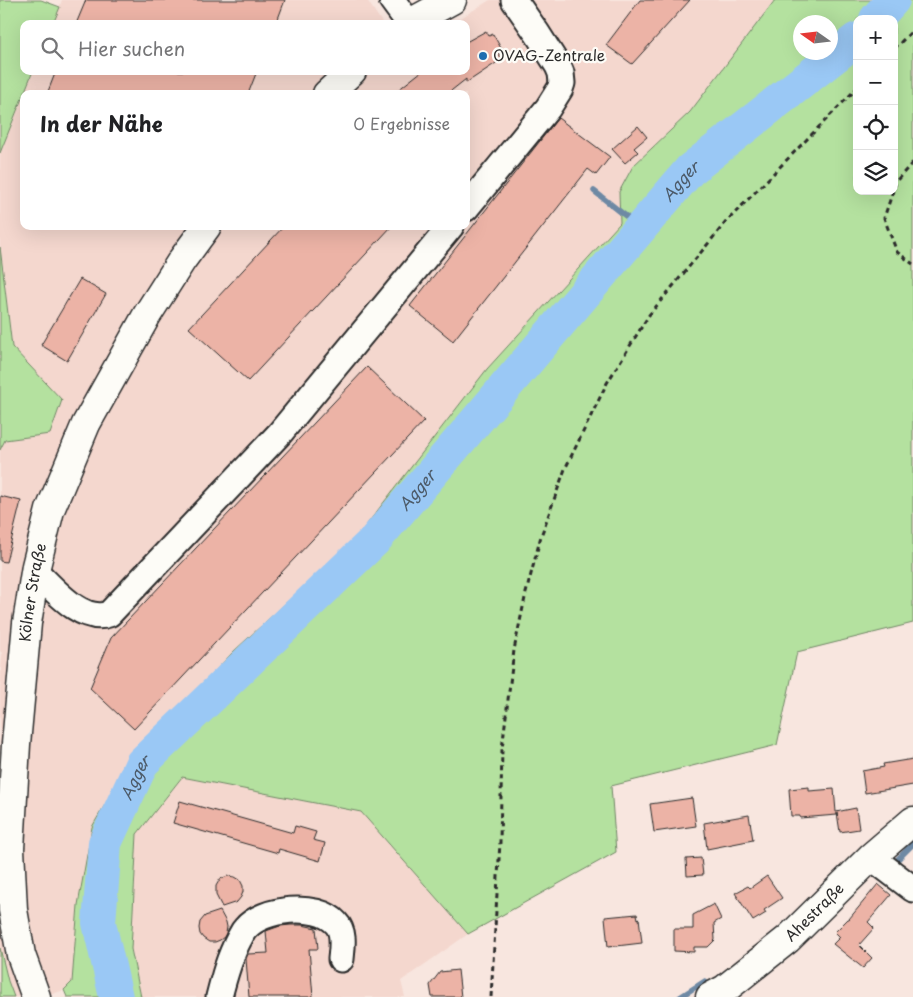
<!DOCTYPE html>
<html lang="de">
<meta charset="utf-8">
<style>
:root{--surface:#fff;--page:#f6f6f6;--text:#202124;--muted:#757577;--line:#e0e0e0}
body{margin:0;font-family:"Playpen Sans",sans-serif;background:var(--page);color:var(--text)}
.controls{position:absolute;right:15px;top:15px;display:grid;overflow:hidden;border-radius:10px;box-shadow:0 5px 20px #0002}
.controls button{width:45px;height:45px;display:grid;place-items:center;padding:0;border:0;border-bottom:1px solid var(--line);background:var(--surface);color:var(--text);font:25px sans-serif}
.compass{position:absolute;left:793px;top:15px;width:45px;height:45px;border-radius:50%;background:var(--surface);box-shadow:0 5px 20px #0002;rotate:284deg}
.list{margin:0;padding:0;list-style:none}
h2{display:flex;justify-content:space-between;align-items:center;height:65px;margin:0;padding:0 20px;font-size:21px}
h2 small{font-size:16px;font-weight:400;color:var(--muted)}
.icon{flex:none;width:28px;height:28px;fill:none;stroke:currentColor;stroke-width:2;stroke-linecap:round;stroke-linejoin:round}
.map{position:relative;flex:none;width:913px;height:997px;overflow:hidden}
.search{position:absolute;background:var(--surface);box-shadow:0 5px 20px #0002;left:20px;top:20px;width:450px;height:55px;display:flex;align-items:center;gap:12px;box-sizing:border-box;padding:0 18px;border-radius:10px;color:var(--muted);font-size:19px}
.panel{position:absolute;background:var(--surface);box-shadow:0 5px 20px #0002;left:20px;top:90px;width:450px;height:140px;border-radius:10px}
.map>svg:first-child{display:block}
.built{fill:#f4d7ce}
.green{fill:#b4e19f;stroke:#708665;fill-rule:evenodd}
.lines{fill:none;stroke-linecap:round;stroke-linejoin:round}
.stream{stroke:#6e89a4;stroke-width:5.5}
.river{stroke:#9ac8f5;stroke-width:34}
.building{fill:#ecb3a6;stroke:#2b2b2b}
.minor-casing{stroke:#2b2b2b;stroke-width:29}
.major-casing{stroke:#2b2b2b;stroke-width:31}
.path{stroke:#2b2b2b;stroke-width:3;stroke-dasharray:5 4;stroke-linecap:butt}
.minor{stroke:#fdfcf7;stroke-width:25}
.major{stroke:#fdfcf7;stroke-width:28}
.poi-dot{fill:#1f6fb2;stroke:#fdfcf7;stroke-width:2}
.labels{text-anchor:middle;stroke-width:4.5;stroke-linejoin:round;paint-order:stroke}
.poi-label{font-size:15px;fill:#2b2b2b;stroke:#fdfcf7;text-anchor:start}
.street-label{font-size:15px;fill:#2b2b2b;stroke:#fdfcf7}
.water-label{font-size:16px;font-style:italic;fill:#4c5a68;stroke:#fdfcf7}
</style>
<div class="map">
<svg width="913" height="997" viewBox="0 0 913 997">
<rect width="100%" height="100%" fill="#f8e6df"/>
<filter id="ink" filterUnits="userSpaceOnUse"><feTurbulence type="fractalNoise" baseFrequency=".02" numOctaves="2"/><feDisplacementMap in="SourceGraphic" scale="10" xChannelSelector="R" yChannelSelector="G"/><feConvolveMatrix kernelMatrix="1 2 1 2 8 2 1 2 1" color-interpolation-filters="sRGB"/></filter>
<g filter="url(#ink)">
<path class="built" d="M62,0H367L383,24H53Z
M490,0H775L690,112L633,166L619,192L620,223L487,369L357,538L233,652L130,761L78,905L72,983L64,990L44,997H14L8,981L0,948V690L2,653L0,651V450L5,440L50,434L62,400L12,347L0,247V153L24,95V226H466V94H24L33,71H466V24H451Z
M182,777L361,812L468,934L401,981L405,997H141L131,949L137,834Z"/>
<path class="green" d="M0,0H41L60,7L53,24H24V71H33L0,153Z
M775,0H913V623L797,652L777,745L611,786L616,852L468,934L361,812L182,777L137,834L131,949L141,997H67L64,990L72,982L78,905L92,827L130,761L233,652L357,537L487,369L620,223L619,192L633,166L690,112ZM857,19H894V191H857ZM800,22H830V52H800Z
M0,247L12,347L62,400L50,434L5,440L0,450Z
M0,948L8,981L14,997H0Z"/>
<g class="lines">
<path class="stream" d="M594,191L641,228
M896,861L913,844
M680,997L705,981"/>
<g class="river">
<path d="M876,19L893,0"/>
<path id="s1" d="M116,997L99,923L105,843L142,763L374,541L690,170L857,39"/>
</g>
</g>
<path class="building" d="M86,0H285L276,24H76Z
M640,0H690L632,64L606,45Z
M486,31L489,36L493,34L502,50L498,53L502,59L466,83V79L447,94H393L422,71H466V42Z
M56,71H257L248,94H47Z
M558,118L610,157L596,175L588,169L453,341L410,306Z
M638,126L647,137L634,148L638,152L625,163L612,149Z
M284,226H392L248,381L189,328Z
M80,279L106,294L67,361L41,345Z
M367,367L424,421L134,729L90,688L111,638Z
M0,496L21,501L6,562L0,561Z
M913,759V785L865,793L862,771L884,767L883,764Z
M809,787V791L834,789L836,812L856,808L859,829L840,832L837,813V815L800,818V816H791L789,789Z
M692,798L696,826L654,832L650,804Z
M180,801L293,833L295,826L316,832L313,840L325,843L320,861L279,849L278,853L173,823Z
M749,815L753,840L707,849L704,823Z
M701,858L703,875L687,876L686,859Z
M228,876L235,877L240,880L243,886V892L241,897L237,902L222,907L216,895V886L220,879Z
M767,876L782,898L764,910L766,913L753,921L735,893L748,886L750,888Z
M878,884L891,895L868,922L874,928L859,945L872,958L863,968L833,944L840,937L835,932L848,919H849Z
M714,904L721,919L714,923L715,940L708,947H694V952L674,951V929H693V915Z
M220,911L226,922L227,927L226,933L224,937L220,940L215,942H209L203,938L200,934L199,928L200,922L205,916Z
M637,914L638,919L639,918L642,943L608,947L605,917Z
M291,925H302L316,928L318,949H309L313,997H249L246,959L248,954L268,953L266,931L280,926Z
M458,970L461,997H432L430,985L440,972Z"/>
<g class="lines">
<g class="minor-casing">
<path id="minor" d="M392,0L409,23
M466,208L548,108L560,89L562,83L561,73L558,66L537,33L514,0
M35,571C53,588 82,624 109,614L280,433L451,226
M871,857L913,889
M219,997C224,977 229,958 239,939C241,936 242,932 245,929C262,908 317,902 336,923C345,932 342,948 341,959"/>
</g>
<g class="major-casing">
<g id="major">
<path d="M408,24L452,0"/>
<path d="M327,94L352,71"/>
<path id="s2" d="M36,997L21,955L13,910L10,849L16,744L27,623L36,566L50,510L86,424L147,315L182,260L207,226"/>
<path id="s3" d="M710,997L725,989L788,939L871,857L913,821"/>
</g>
</g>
<path class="path" d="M894,49L913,30
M894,188L897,180L913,162
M893,191L884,218L897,252L913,264
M491,997L500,842L502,749L514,650L526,593L541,536L565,469L607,383L649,315L726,222L857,88"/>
<use href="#minor" class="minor"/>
<use href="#major" class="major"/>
</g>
</g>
<circle class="poi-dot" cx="483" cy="56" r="5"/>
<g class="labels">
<g class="poi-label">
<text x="493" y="61">OVAG-Zentrale</text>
</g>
<g class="street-label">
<text dy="5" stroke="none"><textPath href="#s2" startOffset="409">Kölner Straße</textPath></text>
<text dy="5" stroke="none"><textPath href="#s3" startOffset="135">Ahestraße</textPath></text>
</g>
<g class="water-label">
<text dy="6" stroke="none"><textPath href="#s1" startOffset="1038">Agger</textPath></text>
<text dy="6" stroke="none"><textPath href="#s1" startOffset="632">Agger</textPath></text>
<text dy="6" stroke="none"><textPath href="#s1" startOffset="228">Agger</textPath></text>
</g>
</g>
</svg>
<div class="controls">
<button>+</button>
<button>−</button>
<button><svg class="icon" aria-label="locate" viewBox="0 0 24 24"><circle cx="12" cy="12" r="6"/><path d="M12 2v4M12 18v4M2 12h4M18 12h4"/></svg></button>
<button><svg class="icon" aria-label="layers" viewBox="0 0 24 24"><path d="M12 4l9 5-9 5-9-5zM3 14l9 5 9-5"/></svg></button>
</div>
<svg class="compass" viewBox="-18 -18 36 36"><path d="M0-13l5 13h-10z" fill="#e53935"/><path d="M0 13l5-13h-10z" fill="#757577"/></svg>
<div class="search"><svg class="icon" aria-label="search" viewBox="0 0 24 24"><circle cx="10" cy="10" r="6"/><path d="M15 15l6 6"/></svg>Hier suchen</div>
<section class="panel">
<h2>In der Nähe<small>0 Ergebnisse</small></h2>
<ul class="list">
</ul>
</section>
</div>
